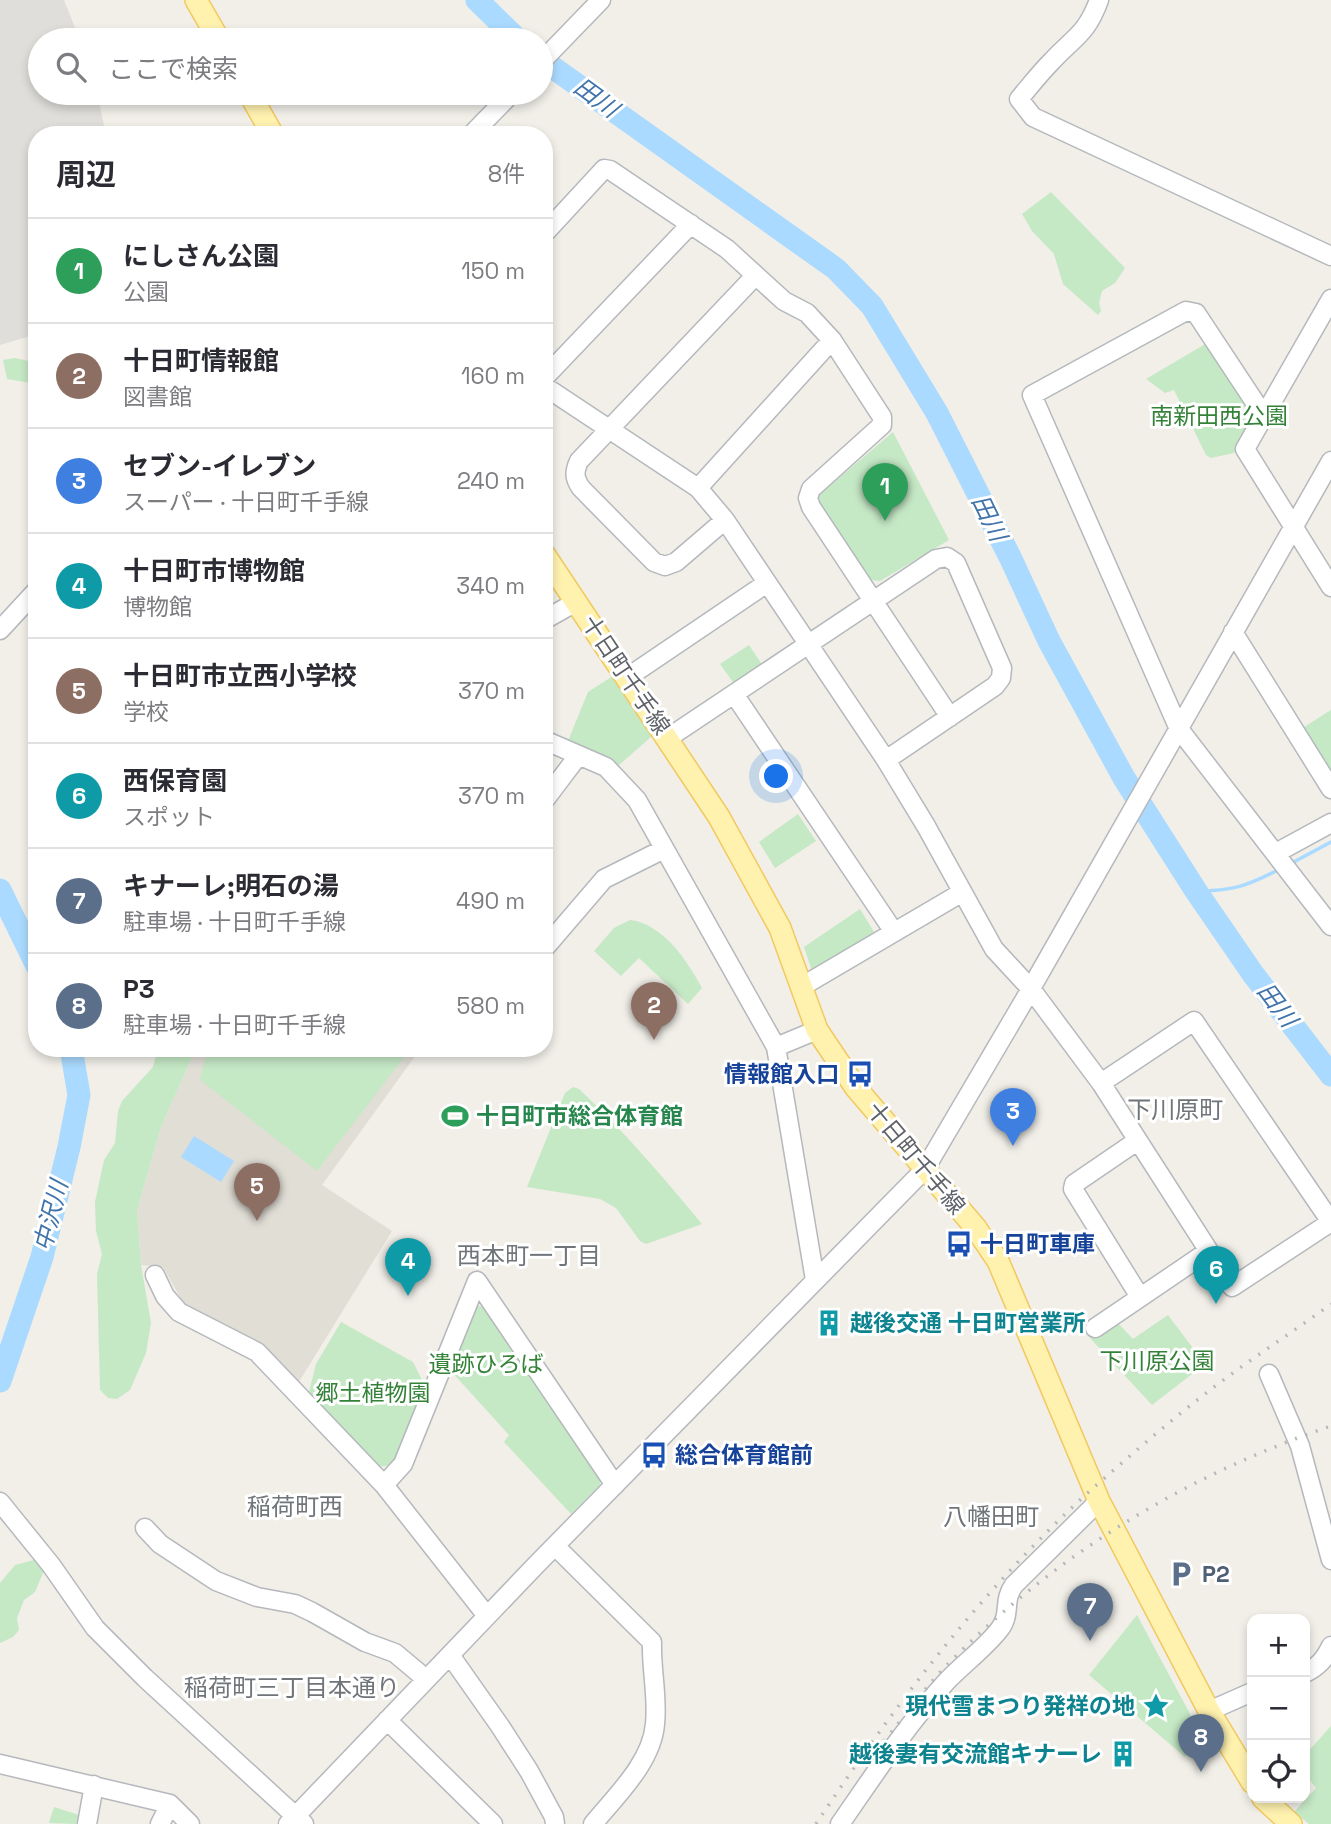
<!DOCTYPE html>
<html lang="ja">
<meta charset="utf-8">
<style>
:root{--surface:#fff;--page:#f2f2f3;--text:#2b2b33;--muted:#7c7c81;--line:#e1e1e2;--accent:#ea4335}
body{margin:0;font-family:"Space Grotesk","Noto Sans JP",sans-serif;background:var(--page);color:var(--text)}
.controls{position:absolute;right:21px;bottom:21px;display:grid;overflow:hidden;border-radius:14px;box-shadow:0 4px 10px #0003}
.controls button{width:63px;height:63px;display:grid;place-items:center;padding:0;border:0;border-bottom:2px solid var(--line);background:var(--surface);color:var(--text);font:35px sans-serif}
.you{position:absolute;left:777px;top:777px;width:24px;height:24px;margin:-18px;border:5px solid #fff;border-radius:50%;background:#1a73e8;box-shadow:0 0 0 10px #1a73e833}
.badge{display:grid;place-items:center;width:46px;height:46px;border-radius:50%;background:var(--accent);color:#fff;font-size:23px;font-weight:700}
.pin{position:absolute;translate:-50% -58px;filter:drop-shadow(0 2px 4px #0008)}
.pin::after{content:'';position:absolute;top:37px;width:24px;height:21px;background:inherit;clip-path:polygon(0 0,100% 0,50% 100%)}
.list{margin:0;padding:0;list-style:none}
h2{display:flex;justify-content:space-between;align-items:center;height:91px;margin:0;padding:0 28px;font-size:30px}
h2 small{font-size:23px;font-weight:400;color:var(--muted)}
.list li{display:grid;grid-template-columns:46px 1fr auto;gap:21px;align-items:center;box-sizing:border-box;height:105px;padding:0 28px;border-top:2px solid var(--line)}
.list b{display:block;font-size:26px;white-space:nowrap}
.list p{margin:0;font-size:23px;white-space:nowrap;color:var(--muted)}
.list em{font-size:23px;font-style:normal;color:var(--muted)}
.icon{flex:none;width:38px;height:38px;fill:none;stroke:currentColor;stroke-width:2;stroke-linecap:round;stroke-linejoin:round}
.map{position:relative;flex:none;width:1331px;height:1824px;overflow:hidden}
.search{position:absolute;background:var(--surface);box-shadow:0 4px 10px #0003;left:28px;top:28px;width:525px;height:77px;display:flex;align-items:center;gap:18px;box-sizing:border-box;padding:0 24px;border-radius:38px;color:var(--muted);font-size:26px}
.panel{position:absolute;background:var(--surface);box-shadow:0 4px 10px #0003;left:28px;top:126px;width:525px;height:931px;border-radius:28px}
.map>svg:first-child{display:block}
.industrial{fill:#e0deda}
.education{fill:#e1ded6}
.green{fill:#c5e8c5}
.water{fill:#aadaff}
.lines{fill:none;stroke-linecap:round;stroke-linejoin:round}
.stream{stroke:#aadaff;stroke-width:3.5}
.river{stroke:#aadaff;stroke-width:23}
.minor-casing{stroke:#b5b8bc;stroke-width:21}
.major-casing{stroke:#f2c960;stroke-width:24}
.minor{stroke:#fff;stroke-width:18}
.major{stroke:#fff2af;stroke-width:21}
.rail{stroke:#b6b7b8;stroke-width:3.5;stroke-dasharray:2 9;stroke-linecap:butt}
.labels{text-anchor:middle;stroke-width:6;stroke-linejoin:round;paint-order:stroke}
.park-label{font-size:23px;fill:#348238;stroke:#fff}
.street-label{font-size:23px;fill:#5f6368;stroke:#fff}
.transit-label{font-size:23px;font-weight:bold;fill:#164399;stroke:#fff;text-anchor:start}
.leisure-label{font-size:23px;font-weight:bold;fill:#27864d;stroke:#fff;text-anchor:start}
.culture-label{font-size:23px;font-weight:bold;fill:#0d838f;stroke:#fff;text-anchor:end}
.service-label{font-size:23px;font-weight:bold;fill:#4e5e75;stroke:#fff;text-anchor:start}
.water-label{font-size:24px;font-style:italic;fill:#4174aa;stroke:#fff}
.neighbourhood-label{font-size:24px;fill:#70757a;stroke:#fff}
</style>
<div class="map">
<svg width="1331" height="1824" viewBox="0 0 1331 1824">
<rect width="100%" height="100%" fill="#f1efe8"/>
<path class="industrial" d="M0,0H64L80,40H40V93H97L106,135H37V334L0,345Z"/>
<path class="education" d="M196,1048H421L322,1185L392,1231L297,1385L261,1347L184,1304L163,1267L141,1265L137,1210L161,1127Z"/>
<path class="green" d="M1051,192L1125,268L1115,283L1102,291L1099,303L1101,311L1098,315L1063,284L1054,254L1032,231L1022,214Z
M1207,343L1252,412V420L1234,453L1211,458L1206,455L1174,390L1165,393L1146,379Z
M15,358L37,363V384L7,379L3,360Z
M893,432L949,540L880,581L870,580L818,502L819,495Z
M749,645L763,666L735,685L720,664Z
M613,676L652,736L618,766L612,758L568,741L588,692Z
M1331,710V779L1301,729Z
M798,814L816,841L775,868L759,842Z
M860,909L874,932L813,974L804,947Z
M630,920C663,924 687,960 702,988L688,1004L639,958L621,976L594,951L614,928Z
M158,1048H196L161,1127L137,1210L141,1265L151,1323L146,1353L130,1390L117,1399L108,1398L100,1390L97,1274L102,1254L96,1231L95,1202L104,1160L115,1143L118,1111L122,1101L153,1067Z
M211,1048H411L317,1171L200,1080L204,1061Z
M573,1087L579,1089C624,1131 663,1177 702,1224L646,1244L640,1241L616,1208L600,1199L527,1187L565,1093Z
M476,1306L485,1307L601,1480L600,1485L571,1514L504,1442L509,1435L450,1370L473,1308Z
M1168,1315L1205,1364L1152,1405L1090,1338L1116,1321L1133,1339Z
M341,1322L413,1362L423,1382L422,1393L396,1459C388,1467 385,1468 375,1464L309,1392L316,1364Z
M34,1560L45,1568L35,1592L24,1600L17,1618L19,1630L13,1637L0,1643V1583L15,1565Z
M1137,1615L1204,1740L1185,1757L1089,1675Z
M1331,1726V1824H1309L1294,1812L1316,1788L1305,1774V1755Z
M54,1807L79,1815L76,1824L49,1823Z"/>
<path class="water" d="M194,1136L234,1161L221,1182L181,1157Z"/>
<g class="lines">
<path class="stream" d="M1290,864L1331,842
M1196,891C1233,891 1247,886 1280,869"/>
<path class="river" d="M477,0L518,40
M541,59L836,269L872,306L937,413L1011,559L1049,641L1124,778L1196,891L1253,974L1331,1075
M0,890L37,966
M0,1381L42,1257L69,1147L79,1095L71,1048"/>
<g class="minor-casing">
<path id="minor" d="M1099,0C1086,35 1075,36 1052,61C1040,73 1030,86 1019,99L1033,117L1331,256
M541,62L601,0
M471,135L512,93
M544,234L604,169L610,170L727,249L784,301L807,313L832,340L882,417V425L811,489L808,498L811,507L950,717
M1331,299L1245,449L1331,587
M544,378L691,224
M544,386L698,488L725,520L886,760L926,826L994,949L1031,989L1101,1083L1232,1287L1331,1222L1194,1021L1101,1083
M1264,416L1196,313L1186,311L1032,395L1179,729L1331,926
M698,488L832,340
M725,520L676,562L665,566L654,562L581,488C574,478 574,472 579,461L755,276
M544,620L576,602
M0,630L37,590
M1233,632L1331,789
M628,677L767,583
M734,694L894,932
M668,738L936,559L947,557L956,563L1002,668L1001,678L995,686L886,760
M544,740L606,767L637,800L776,1047L815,1280
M544,801L578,756
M1276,853L1331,823
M544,949L604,879L664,849
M801,987L961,893
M776,1047L817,1030
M1137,1141L1074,1184L1073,1189L1140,1297
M155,1275L165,1296L179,1312L257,1352L384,1485L487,1616
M477,1281L615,1485
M1095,1328L1207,1252
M1269,1374L1300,1446L1331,1560
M384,1485L403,1464L477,1281
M0,1502L51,1565L95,1628L145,1678L304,1824
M145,1528L160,1544L216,1581L257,1597L295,1604L312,1612L365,1642L395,1653L426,1679
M555,1546L652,1642C651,1669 658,1697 655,1724C652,1762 616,1796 593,1824
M450,1655L500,1726L529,1771L554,1817L555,1824
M1305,1673C1318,1667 1325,1659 1331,1646
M1209,1711L1252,1692
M387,1720L493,1824
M0,1764L170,1804L190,1824
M87,1824L94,1785
M160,1824L170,1804
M288,1824L536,1565L925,1169L1025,999L1331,461
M840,1824C874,1775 906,1726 946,1682C963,1664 984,1649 999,1630C1012,1614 1002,1601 1014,1585L1099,1501"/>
</g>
<g class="major-casing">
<path id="major" d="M196,0L219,40
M249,93L273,135
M544,554L719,817L780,928L817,1030L856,1088L975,1227L998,1261L1099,1501L1209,1711L1252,1782
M1263,1798L1291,1824"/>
</g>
<use href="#minor" class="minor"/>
<use href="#major" class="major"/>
<path class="rail" d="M884,1741C906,1715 925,1687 949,1663C1056,1554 1187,1475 1331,1426
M816,1824C896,1703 984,1587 1092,1489C1131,1455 1173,1418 1214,1387C1252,1358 1293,1332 1331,1304"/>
</g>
<defs>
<g id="bus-bare" transform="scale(2.1)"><path d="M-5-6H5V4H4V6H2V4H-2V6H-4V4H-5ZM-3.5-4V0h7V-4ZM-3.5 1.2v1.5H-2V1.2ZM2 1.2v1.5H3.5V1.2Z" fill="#1a4fb4" stroke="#fff" stroke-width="2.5" paint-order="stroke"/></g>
<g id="stadium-bare" transform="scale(2.1)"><path d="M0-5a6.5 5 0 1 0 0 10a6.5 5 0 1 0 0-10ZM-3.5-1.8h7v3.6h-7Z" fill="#2e9e5b" stroke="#fff" stroke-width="2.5" paint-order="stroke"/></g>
<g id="building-bare" transform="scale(2.1)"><path d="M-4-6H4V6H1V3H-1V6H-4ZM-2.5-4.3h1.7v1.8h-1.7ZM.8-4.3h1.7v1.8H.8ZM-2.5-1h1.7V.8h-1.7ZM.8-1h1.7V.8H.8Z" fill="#0f9aa8" stroke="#fff" stroke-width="2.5" paint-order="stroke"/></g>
<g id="parking-bare" transform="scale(2.1)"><path d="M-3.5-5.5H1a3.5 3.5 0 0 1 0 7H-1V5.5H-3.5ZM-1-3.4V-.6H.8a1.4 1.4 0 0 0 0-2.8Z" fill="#5c6f8a" stroke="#fff" stroke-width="2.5" paint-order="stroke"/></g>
<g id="sight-bare" transform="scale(2.1)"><path d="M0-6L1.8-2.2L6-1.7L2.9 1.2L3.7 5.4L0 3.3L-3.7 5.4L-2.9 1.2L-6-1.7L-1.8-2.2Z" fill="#0f9aa8" stroke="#fff" stroke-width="2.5" paint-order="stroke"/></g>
</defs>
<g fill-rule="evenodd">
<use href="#bus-bare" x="860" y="1074"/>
<use href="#stadium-bare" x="455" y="1116"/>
<use href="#bus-bare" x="959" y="1244"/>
<use href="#building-bare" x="829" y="1323"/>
<use href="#bus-bare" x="654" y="1455"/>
<use href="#parking-bare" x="1181" y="1574"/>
<use href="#sight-bare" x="1156" y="1706"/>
<use href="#building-bare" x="1123" y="1754"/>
</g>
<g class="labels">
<g class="park-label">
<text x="1219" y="424">南新田西公園</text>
<text x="1157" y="1369">下川原公園</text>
<text x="486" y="1372">遺跡ひろば</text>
<text x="373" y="1401">郷土植物園</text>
</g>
<g class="street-label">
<text transform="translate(626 675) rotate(56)" y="8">十日町千手線</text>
<text transform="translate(916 1158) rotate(50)" y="8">十日町千手線</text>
</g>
<g class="transit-label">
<text x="839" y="1082" text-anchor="end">情報館入口</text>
<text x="980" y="1252">十日町車庫</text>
<text x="675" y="1463">総合体育館前</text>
</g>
<g class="leisure-label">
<text x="476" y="1124">十日町市総合体育館</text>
</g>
<g class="culture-label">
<text x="850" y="1331" text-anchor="start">越後交通 十日町営業所</text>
<text x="1135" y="1714">現代雪まつり発祥の地</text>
<text x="1102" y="1762">越後妻有交流館キナーレ</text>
</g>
<g class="service-label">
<text x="1202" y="1582">P2</text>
</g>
<g class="water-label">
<text transform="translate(596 98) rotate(36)" y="8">田川</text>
<text transform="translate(989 518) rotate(64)" y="8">田川</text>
<text transform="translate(1277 1005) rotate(53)" y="8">田川</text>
<text transform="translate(51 1216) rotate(-76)" y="8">中沢川</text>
</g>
<g class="neighbourhood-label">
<text x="1175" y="1118">下川原町</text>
<text x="529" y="1264">西本町一丁目</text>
<text x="295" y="1515">稲荷町西</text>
<text x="991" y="1525">八幡田町</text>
<text x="292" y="1696">稲荷町三丁目本通り</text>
</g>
</g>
</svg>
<div class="controls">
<button>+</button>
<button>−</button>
<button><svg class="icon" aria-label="locate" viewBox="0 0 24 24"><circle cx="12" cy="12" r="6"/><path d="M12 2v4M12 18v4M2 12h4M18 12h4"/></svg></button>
</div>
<div class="you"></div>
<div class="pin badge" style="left:885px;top:521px;background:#2e9e5b">1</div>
<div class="pin badge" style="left:654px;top:1040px;background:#8d6e63">2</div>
<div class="pin badge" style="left:1013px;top:1146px;background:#3f7fe0">3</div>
<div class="pin badge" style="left:408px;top:1296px;background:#0f9aa8">4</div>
<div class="pin badge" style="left:257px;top:1221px;background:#8d6e63">5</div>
<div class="pin badge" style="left:1216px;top:1304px;background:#0f9aa8">6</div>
<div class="pin badge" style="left:1090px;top:1641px;background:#5c6f8a">7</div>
<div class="pin badge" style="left:1201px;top:1772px;background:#5c6f8a">8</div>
<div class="search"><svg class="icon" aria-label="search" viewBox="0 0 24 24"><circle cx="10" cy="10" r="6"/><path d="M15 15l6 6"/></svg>ここで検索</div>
<section class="panel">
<h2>周辺<small>8件</small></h2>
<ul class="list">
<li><span class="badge" style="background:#2e9e5b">1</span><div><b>にしさん公園</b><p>公園</p></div><em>150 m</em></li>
<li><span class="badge" style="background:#8d6e63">2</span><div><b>十日町情報館</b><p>図書館</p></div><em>160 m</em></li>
<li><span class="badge" style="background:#3f7fe0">3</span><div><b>セブン-イレブン</b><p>スーパー · 十日町千手線</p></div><em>240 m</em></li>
<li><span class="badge" style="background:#0f9aa8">4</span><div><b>十日町市博物館</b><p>博物館</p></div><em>340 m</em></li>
<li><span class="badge" style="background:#8d6e63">5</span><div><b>十日町市立西小学校</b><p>学校</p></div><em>370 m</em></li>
<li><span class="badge" style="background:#0f9aa8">6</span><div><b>西保育園</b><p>スポット</p></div><em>370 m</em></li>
<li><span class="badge" style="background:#5c6f8a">7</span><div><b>キナーレ;明石の湯</b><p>駐車場 · 十日町千手線</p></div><em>490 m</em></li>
<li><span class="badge" style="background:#5c6f8a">8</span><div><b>P3</b><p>駐車場 · 十日町千手線</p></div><em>580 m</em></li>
</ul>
</section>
</div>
